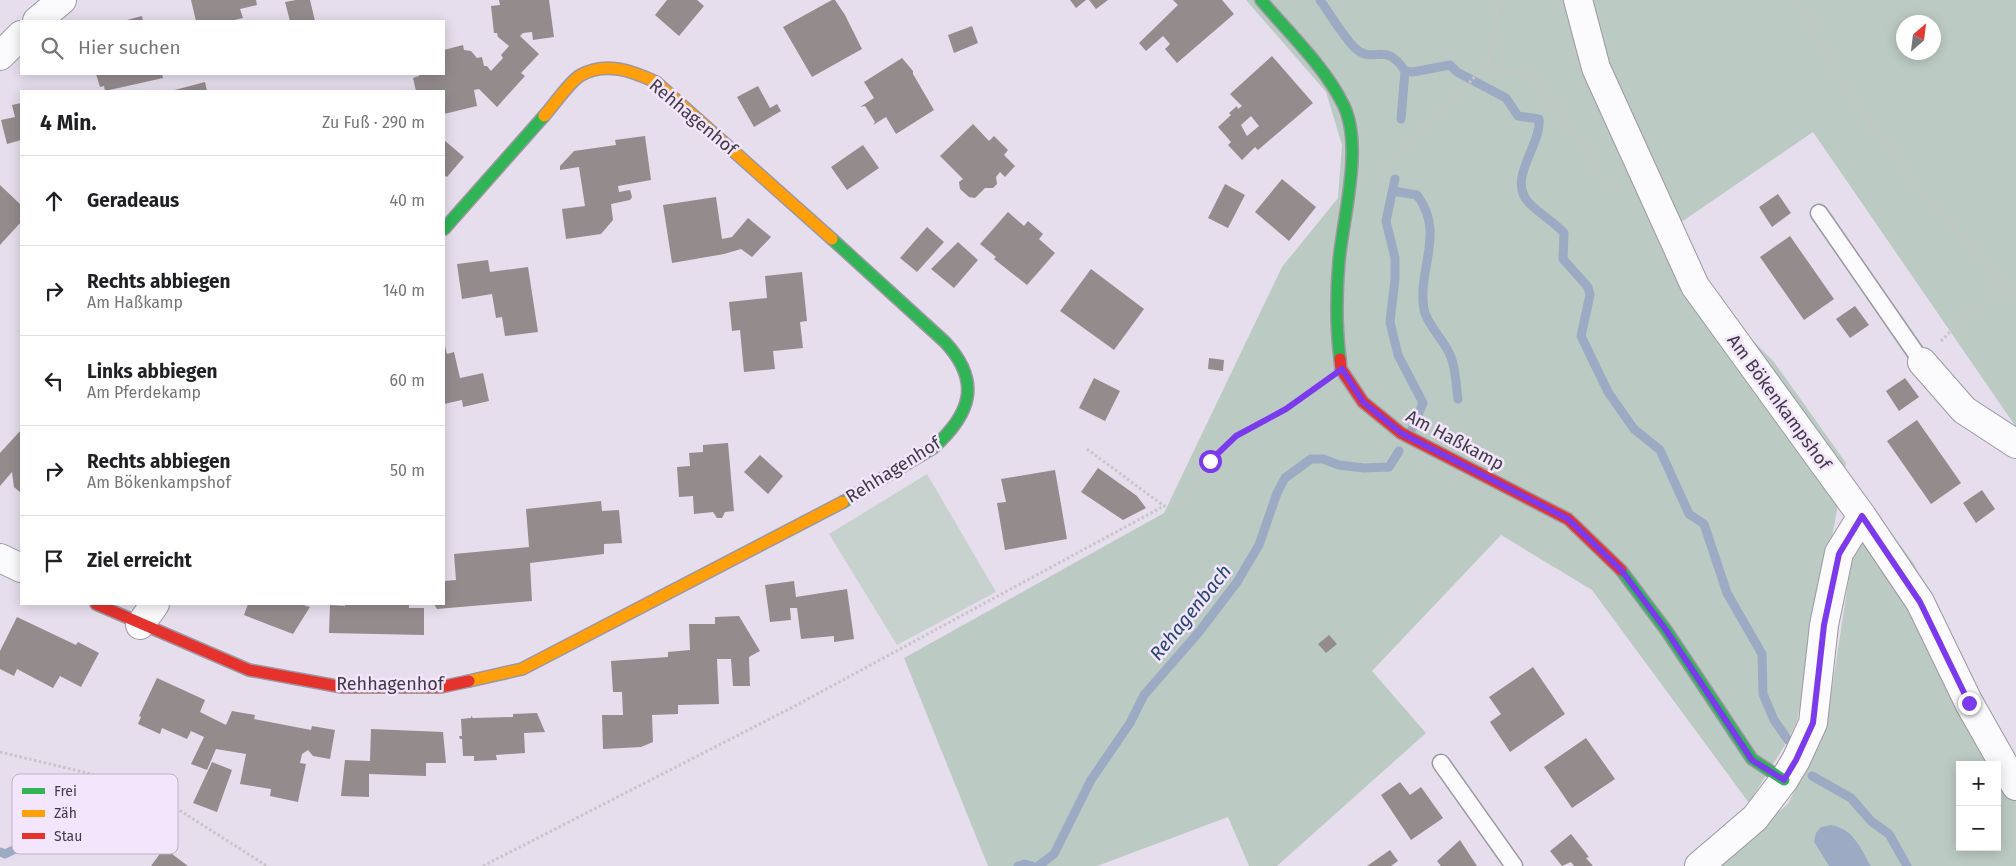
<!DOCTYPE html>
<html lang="de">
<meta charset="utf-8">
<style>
:root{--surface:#fff;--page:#f2f2f2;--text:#202124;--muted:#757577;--line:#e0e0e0}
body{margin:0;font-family:"Fira Sans",sans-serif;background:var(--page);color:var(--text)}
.controls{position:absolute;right:15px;bottom:15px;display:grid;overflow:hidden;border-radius:0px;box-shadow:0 2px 12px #0003}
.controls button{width:45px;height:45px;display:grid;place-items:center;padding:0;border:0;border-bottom:1px solid var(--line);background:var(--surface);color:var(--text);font:25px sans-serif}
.compass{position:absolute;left:1896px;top:15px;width:45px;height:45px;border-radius:50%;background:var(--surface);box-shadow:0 2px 12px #0003;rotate:28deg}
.stop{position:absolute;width:15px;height:15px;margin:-11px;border:4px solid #7c3aed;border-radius:50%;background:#fff}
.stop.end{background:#7c3aed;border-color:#fff;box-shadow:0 1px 5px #0008}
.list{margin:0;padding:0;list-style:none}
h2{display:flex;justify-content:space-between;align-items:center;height:65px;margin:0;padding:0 20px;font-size:21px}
h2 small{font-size:16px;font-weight:400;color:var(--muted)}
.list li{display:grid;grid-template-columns:32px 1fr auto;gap:15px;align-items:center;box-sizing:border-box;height:90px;padding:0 20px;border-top:1px solid var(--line)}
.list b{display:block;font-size:19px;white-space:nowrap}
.list p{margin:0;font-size:16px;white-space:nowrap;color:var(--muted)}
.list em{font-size:16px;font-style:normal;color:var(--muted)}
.icon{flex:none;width:28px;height:28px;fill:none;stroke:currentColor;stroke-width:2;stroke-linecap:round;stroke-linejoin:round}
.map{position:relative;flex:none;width:2016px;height:866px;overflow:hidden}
.search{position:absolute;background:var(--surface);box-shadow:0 2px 12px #0003;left:20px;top:20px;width:425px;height:55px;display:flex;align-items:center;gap:12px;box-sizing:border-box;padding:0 18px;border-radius:0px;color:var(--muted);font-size:19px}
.panel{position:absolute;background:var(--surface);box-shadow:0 2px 12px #0003;left:20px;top:90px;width:425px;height:515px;border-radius:0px}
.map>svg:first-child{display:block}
.green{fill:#c7d1cd}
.forest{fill:#bbcbc3;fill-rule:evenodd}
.water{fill:#9caac3}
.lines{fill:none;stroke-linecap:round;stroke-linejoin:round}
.stream{stroke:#9caac3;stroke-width:9}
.building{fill:#948b8d;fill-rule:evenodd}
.lane-casing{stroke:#9d97a2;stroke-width:19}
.street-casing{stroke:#9d97a2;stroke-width:30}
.fast-casing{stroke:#9d97a2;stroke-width:14}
.slow-casing{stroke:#9d97a2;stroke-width:14}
.jam-casing{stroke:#9d97a2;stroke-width:14}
.path{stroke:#c8c5c9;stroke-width:3;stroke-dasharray:2.5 2.5;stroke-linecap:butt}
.lane{stroke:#fbfafc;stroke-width:16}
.street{stroke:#fbfafc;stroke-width:28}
.fast{stroke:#30b455;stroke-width:11}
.slow{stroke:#ff9f0a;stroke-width:11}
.jam{stroke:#e5322d;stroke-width:11}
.route{stroke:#7c3aed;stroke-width:6}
.labels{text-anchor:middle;stroke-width:5;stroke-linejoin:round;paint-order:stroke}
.street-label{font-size:18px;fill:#403a45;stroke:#f3e6fc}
.water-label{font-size:19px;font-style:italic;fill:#254772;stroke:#f3e6fc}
.key{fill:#f3e6fc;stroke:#bdb2c5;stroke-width:1}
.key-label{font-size:14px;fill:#403a45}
</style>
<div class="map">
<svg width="2016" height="866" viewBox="0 0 2016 866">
<rect width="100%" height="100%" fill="#e6deec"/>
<path class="green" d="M927,474L996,592L897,645L829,534Z"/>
<path class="forest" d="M1246,0H2016V427L1813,132L1677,225L1719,306L1774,362L1846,463L1797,721L1788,740L1749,803L1592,590L1501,535L1372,671L1426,733L1277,866H1249L1228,817L1097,866H988L904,658L1164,513L1282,267L1338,198L1342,145L1326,92ZM1904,22H1934V52H1904Z
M1862,493L1914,564L2016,771V866H1871L1854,837L1814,842L1829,866H1716L1788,804L1826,727ZM1960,765H1997V847H1960Z"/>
<path class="water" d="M1831,825C1855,830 1859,846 1871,866H1829L1814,842L1816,833L1821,827Z"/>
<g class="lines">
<path class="stream" d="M1320,0C1331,15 1342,35 1355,48C1374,66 1384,39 1405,71L1413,72L1450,65L1457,72L1506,98L1518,116L1539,119C1542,145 1506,179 1529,203C1540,214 1554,222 1564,233L1563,259L1588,287L1590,295L1581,336L1608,392L1634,429L1660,450L1689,514L1704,524L1727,593L1762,654L1763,694L1774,720L1788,740
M1401,119L1405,71
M1395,179L1386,221L1395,258V279L1390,322L1398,355L1423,403L1412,429
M1393,191L1417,195C1446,233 1417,268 1424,310C1427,325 1446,342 1451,357C1456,370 1456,386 1458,399
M1812,776L1851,798L1871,821L1889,834L1907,866
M0,852L5,854L40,837L129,830L166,836
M1018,866L1025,864L1032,866
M1038,866L1054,854L1091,780L1130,723L1144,695L1199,632L1237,582L1259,545L1277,493L1285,478L1311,459H1323L1339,465L1364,468L1389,467L1399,451"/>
</g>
<path class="building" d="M191,0H256L257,5L240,9L243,18L230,21H196Z
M296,0H310L315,21H290L285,2Z
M499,0H549L554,37L533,40L532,32L523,33L520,36L539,54L521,73L525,76L497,107L479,89L474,90L477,106L444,114V91H416L413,78L419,76V74H444V50L463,45L464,50L471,51L477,58L482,57L484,66H487L491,71L503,58L501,55L509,46L498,37L497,33H494L491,6L500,5Z
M667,0H697L704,6L679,36L655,15Z
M832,0H835L845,15L862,49L812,77L783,27Z
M1070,0H1086L1076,8Z
M1089,0H1108L1096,9Z
M1173,0H1222L1234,14L1177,63L1165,49L1170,44L1163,36L1146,51L1139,43L1178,5Z
M142,16L143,21H123Z
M972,26L978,43L954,53L948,35Z
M1272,56L1313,103L1258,150L1255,147L1242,160L1228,145L1231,142L1218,127L1231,115L1229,113L1237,106L1238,109L1242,106L1230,94ZM1251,116L1259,126L1247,136L1241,125Z
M902,58L913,71V74L934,110L896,134L886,117L873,125L875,122L865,106L860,107L874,98L864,82Z
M96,74H162L163,78L105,91L104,86L100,87Z
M205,82L207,91H171Z
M758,86L770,108L777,104L781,111L754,127L737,97Z
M21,103V140L7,144L1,120L15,117L12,105Z
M973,124L989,141L994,136L1008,150L1004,155L1015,166L1005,177L1000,172L996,177L997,184L993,188H985L975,198L969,197L960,189L959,182L963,179L940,156Z
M645,136L651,180L618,186L619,192L630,190L632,197L630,200L611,204L613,220L601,234L566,239L562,209L585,206L579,167L560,170V166L574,151L616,145L615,140Z
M444,140L464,157L447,177L444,175Z
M863,145L879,168L847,190L831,167Z
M1282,179L1316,207L1289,241L1255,212Z
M1225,184L1245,195L1228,228L1208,218Z
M0,185L21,205V222L0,245Z
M1778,194L1791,213L1772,227L1759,207Z
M716,197L722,239L732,237L748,218L771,237L752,257L741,249L724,254L672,263L663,205Z
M1008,212L1024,226L1028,221L1043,234L1039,239L1055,253L1027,285L994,259L996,257L980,244Z
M927,227L944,242L917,272L900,258Z
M1790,236L1834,299L1804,320L1760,257Z
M958,242L978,260L954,288L931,269Z
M488,260L490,272L528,267L538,332L505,336L502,317L496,318L492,294L462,299L457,264Z
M1091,269L1144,309L1114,350L1060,311Z
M802,272L807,321L800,322L803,348L773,351L775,369L744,372L740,330L732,331L729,302L767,298L765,276Z
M1855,306L1869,325L1850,338L1836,319Z
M444,342L447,354L454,352L460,378L483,373L489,401L463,407L462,400L444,404Z
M1209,358L1224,360L1223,371L1208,369Z
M1094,378L1120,391L1105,421L1079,408Z
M1905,378L1919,397L1899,411L1886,391Z
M1917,420L1961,483L1931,504L1887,441Z
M21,430V493L14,487L12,472L0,486V453Z
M728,443L734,511L725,512L722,518H717L713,512L694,514L693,496L679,497L677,467L690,466L689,453L703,452V445Z
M760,455L783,476L768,494L744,472Z
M1098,468L1137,496L1146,508L1123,520L1081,492Z
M1055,470L1067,539L1005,550L997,503L1006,502L1001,479Z
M1982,490L1995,509L1976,523L1963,503Z
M601,501L602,511L619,510L622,543L604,544V554L530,563L532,601L437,609L434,604H444V581L456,580L454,554L529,547L526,509Z
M794,581L796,597L847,589L854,639L834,642V636L801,639L797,608H790L791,620L770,622L765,585Z
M248,604H300L310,607L293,634L244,615Z
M345,604H409V608H424V635L329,633L330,605L345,606Z
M739,616L760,651L749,657L750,686H733L731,659H717L719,704L678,705V714L652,715L653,742L641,747L603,749L602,715H623L622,692H613L611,661L668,657V652L690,650L689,624H715V617Z
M17,617L76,645L78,642L99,653L81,687L60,676L53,688L17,669L14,676L0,669V651Z
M1329,635L1337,644L1326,653L1318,644Z
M1533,667L1565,714L1510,752L1490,722L1501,714L1489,697Z
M157,678L205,700L200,712L226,725L232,711L255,715L254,719L311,730L312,726L335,730L330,759L313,756L308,750L302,754L300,763L306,764L298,802L270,796L271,789L240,784L246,754L216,749L207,770L191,764L204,737L191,731L187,739L162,728L160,734L138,724L141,717L139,716Z
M537,713L545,732L524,733L525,753L496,755L497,760L474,761V756H463L462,739H460L459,736H462L461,719L471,718V716L473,718L513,717V714Z
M371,729L443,732L446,763H426V776L369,774V797L341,796L345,760L370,761Z
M1586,738L1615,779L1572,808L1544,767Z
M212,762L232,770L217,812L193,803Z
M1400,782L1410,795L1421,787L1443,818L1411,840L1381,795Z
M1571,834L1589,857L1586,858L1593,866H1574L1571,862L1562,866L1550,851Z
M1460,840L1477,866H1441L1437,861Z
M164,848L188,866H151Z
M1390,850L1398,861L1391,866H1367Z"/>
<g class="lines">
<g class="lane-casing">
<path id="lane" d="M1819,213L1922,362
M1441,763L1514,866"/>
</g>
<g class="street-casing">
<path id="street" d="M1578,0L1596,68L1695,286L1862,516L1920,602L1969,703L2016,786
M37,21L62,0
M0,56L21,35
M1922,362L1964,410L2016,444
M0,558L21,568
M140,625L155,604
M1699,866L1755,818L1784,780L1796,760L1813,723L1824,625L1839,553L1862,516"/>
</g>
<g class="fast-casing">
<path id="fast" d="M1261,0C1288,32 1325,67 1343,104C1364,145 1343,217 1339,261C1336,294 1336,326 1340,359
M444,229L544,116
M832,239L945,342C982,382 971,414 933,448L843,502
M1621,570L1666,630L1752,759L1784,780"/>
</g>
<g class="slow-casing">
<path id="slow" d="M544,116C554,105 570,81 581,75C606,61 632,71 656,82L832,239
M469,681L522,669L843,502"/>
</g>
<g class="jam-casing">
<path id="jam" d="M1340,359L1341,369L1363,402L1401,433L1568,519L1621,570
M96,604L249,670L342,687H441L469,681"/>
</g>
<path class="path" d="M1796,0L1838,80L1910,176L1974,252L2016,297
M1488,62L1529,77L1566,121L1606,180L1618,188
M1380,170L1458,95L1488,62L1500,0
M1941,341L1974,307L2008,291
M1087,449L1164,506L1183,504L1210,461L1236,436L1286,409L1317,386
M0,752L112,779L168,803L267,866
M483,866L793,707L1164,506"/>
<use href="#lane" class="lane"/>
<use href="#street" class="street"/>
<use href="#fast" class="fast"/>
<use href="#slow" class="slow"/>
<use href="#jam" class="jam"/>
</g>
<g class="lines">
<path class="route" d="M1210,461L1236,436L1286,409L1342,369L1363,402L1401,433L1568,519L1622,571L1666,630L1752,760L1784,780L1796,760L1813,723L1824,625L1839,554L1862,516L1920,602L1969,703"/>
</g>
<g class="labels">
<g class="street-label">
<text transform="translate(693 117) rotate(40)" y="6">Rehhagenhof</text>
<text transform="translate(1779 402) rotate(54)" y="6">Am Bökenkampshof</text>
<text transform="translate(1455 440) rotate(28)" y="6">Am Haßkamp</text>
<text transform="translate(893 470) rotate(-32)" y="6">Rehhagenhof</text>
<text x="390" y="690">Rehhagenhof</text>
</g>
<g class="water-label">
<text transform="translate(1190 612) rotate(-51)" y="7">Rehagenbach</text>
</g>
</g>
<rect x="12" y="774" width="166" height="80" rx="8" class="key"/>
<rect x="22" y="788" width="23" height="6" fill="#30b455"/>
<rect x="22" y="810" width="23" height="7" fill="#ff9f0a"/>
<rect x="22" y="833" width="23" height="6" fill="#e5322d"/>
<g class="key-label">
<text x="54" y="796">Frei</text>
<text x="54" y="818">Zäh</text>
<text x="54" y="841">Stau</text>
</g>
</svg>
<div class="controls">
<button>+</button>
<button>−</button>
</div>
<svg class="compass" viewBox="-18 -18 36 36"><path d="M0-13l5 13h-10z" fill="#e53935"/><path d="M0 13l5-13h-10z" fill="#757577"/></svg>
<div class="stop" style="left:1210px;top:461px"></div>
<div class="stop end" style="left:1969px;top:703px"></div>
<div class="search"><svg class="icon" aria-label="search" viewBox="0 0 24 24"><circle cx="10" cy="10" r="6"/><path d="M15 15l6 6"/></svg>Hier suchen</div>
<section class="panel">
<h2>4 Min.<small>Zu Fuß · 290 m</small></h2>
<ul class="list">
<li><svg class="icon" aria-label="ahead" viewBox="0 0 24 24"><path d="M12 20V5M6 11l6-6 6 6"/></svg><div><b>Geradeaus</b></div><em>40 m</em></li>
<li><svg class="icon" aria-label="right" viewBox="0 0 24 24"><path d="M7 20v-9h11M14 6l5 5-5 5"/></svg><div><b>Rechts abbiegen</b><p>Am Haßkamp</p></div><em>140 m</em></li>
<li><svg class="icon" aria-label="left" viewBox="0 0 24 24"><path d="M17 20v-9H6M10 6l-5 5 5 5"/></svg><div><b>Links abbiegen</b><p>Am Pferdekamp</p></div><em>60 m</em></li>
<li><svg class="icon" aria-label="right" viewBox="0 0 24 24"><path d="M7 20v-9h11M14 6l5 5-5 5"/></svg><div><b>Rechts abbiegen</b><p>Am Bökenkampshof</p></div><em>50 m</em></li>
<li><svg class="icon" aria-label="arrive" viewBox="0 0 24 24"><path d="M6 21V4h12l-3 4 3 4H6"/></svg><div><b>Ziel erreicht</b></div></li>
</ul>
</section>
</div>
